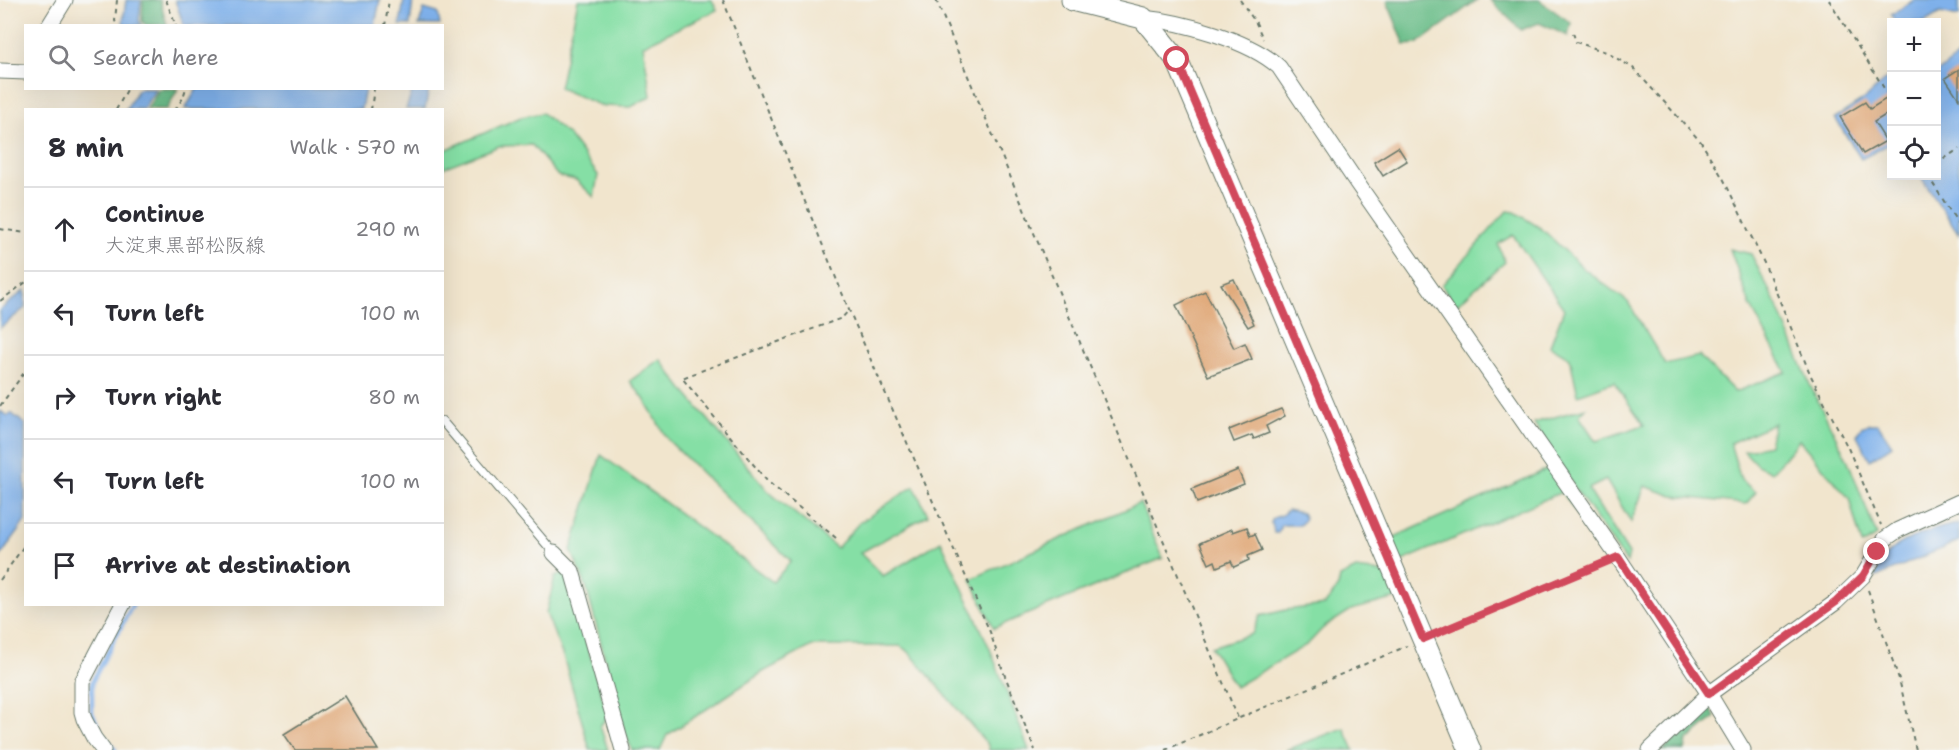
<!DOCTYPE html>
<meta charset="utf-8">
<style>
:root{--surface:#fff;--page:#f2f2f3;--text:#2b2b33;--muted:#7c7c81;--line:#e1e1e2}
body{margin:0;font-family:"Shantell Sans","Klee One",sans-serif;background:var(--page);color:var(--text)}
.controls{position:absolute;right:18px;top:18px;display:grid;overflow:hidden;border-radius:0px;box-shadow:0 6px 24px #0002}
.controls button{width:54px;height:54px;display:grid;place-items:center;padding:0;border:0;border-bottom:2px solid var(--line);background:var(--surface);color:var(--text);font:30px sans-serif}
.stop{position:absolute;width:18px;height:18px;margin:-14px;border:4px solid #d1495b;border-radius:50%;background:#fff}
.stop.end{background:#d1495b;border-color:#fff;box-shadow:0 2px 6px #0008}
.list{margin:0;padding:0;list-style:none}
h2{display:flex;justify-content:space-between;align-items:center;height:78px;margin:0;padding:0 24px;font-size:26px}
h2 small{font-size:20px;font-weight:400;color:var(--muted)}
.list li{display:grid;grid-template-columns:39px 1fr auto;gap:18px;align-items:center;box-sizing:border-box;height:84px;padding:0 24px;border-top:2px solid var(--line)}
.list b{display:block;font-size:22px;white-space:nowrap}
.list p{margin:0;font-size:20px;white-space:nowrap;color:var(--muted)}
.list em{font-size:20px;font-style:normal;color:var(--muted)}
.icon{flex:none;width:33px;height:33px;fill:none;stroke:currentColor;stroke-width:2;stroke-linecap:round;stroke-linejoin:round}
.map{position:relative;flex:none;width:1959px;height:750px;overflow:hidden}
.search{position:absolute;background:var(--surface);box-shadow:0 6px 24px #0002;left:24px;top:24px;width:420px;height:66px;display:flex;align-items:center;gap:15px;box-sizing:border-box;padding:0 21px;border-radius:0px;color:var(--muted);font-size:22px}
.panel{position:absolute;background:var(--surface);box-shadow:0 6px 24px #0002;left:24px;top:108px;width:420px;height:498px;border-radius:0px}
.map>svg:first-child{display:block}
.green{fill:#85dfa5;stroke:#528e6c;stroke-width:1.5}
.forest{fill:#6cbe8a;stroke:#467e5f;stroke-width:1.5}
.water{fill:#7fb1eb;stroke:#4f7790;stroke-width:1.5}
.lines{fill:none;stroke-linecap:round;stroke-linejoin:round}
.stream{stroke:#7fb1eb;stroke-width:4.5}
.building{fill:#e1ab7d}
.lane-casing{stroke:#68786a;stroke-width:10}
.street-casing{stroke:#68786a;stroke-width:17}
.secondary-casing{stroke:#68786a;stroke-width:23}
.path{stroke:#68786a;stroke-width:2;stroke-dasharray:4.5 4.5;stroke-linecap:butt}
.lane{stroke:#fff;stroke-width:8}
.street{stroke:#fff;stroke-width:15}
.secondary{stroke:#fff;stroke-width:21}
.route{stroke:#d1495b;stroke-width:8}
</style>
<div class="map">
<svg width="1959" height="750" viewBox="0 0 1959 750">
<rect width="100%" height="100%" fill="#f6f6f2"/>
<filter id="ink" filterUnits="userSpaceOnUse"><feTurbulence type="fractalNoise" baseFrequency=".0167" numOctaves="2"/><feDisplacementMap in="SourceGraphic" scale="12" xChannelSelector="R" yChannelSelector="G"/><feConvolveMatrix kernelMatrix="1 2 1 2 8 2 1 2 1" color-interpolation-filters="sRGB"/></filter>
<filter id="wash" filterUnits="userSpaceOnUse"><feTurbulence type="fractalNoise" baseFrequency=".008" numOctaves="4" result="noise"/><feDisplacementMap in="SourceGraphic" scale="24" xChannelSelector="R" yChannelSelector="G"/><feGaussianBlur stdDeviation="1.35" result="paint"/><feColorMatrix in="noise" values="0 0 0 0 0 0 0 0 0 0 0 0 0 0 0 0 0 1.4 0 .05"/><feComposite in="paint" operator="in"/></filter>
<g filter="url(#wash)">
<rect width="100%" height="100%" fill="#f1e5cd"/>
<path class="green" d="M578,0H712L717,10L643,45L651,96L631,107L602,106L559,88Z
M542,113L569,136L598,175L594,197L576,180L558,176L532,145L499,146L443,168V151L521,117Z
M1507,211L1515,212L1542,229L1584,269L1628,302L1665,364L1699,356L1735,392L1786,372L1750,305L1730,249L1751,254L1779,310L1810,385L1848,461L1877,536L1862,545L1849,498L1799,440L1772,472L1757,465L1744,451L1769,445L1774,423L1730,443L1741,480L1756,492L1746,504L1673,496L1645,486L1631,522L1606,480L1588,489L1629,554L1627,563L1572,484L1534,423L1586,408L1579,416L1596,441L1644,425L1614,382L1578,395L1570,358L1550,346L1564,309L1513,235L1498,244L1505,262L1455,306L1442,285Z
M660,359L685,392L769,492L837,548L859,523L914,486L928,515L860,553L883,576L941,541L990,649L1029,750H989L988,745L909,652L900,646H812L763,672L667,735L660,750H632L624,731L586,586L571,550L601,455L773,582L791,561L668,440L644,399L630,381Z
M1550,468L1607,546H1600L1562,492L1400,562L1390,539Z
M1140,503L1163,558L994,628L971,579Z
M1356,569C1389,574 1384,567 1397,598L1351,610L1323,628L1308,644L1235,687L1211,647L1252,634L1260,616L1286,610L1325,605L1338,587L1340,577Z
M566,572L608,716L600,726L608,750H590L564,659L546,613L555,577Z
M1344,728L1354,750H1286Z"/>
<path class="forest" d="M143,0H160L167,25H146L142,21Z
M1389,0H1477L1417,44L1405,45L1387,1Z
M1490,0H1539L1571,23L1568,36L1539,23L1521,30Z
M159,89H178L167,109H147Z
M1708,704L1715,717L1687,741L1685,750H1663Z"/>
<path class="water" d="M126,0H141L139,21L142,25H126L123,22Z
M175,0H380L375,25L184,26Z
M404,0H413L410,25H400Z
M1914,0H1959V17L1940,13L1925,22H1895L1891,15Z
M424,9L438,13L440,25H419Z
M1959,55V234L1920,176H1936L1937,73Z
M1891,75V143L1861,159L1835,118L1865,99Z
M138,89H156L143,109H126Z
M197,89V88L365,89L361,109H185Z
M413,89H429L425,109H406Z
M25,290V308L0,328V310Z
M0,411L8,416L11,413L25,424V521L0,557Z
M1868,424H1878L1892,445L1870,460L1857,435L1861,427Z
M1287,510L1302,513L1305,519L1300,525H1281L1278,533H1274L1273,526L1271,523L1273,518L1282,515Z
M1959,524V541L1874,578C1879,568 1883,557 1892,550C1904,538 1942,526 1959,524Z"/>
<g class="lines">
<path class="stream" d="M115,750L101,733L92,713V682L133,604"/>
</g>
<g id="blocks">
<path class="building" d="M1959,69V99L1945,78Z
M1892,95V111L1874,122L1886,141L1863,154L1840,117L1865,102L1870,109Z
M1398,147L1407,161L1383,176L1374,162Z
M1234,279L1254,324L1248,327L1221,284Z
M1205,291L1234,348L1245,343L1252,359L1208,376L1176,305Z
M1281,409L1285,416L1266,426L1269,433L1254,439L1252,435L1234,442L1229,430Z
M1238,470L1244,484L1197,503L1192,489Z
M1247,527L1250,536L1255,534L1262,550L1248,556L1249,560L1234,567L1231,561L1217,567L1215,561L1209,564L1200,543L1232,529L1233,532Z
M345,696L378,750H295L284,734Z"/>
</g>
</g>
<g filter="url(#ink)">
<use href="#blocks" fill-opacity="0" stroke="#68786a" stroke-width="1.5"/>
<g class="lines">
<g class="lane-casing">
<path id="lane" d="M442,421L554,553"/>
</g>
<g class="street-casing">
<path id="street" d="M1143,18C1183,22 1249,40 1279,67L1357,183L1618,557L1709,694L1743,750
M49,26L65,0
M0,71L26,72
M554,553L572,571L623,750
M103,750L94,738L84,719L82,712V682L123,604
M1650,750L1709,694L1836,602L1863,576L1885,539L1898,530L1959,502"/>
</g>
<g class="secondary-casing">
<path id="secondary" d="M1072,0L1143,18L1177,60L1470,750"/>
</g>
<path class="path" d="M117,0L115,21L118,26
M166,0L176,26
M723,0L849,310L990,632L1003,671L1035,750
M936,0L1238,718
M1240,0L1256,23L1263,39
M1829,0L1892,101
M385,26L389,0
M1573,33L1576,42L1606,52L1633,68L1701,142L1724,180L1764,263L1811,376L1848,448L1881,525
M116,110L128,88
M175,110L183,98L186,88
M371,110L374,88
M1936,164L1959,149
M1928,176L1959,225
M0,229L26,233
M0,301L26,282
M0,406L26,370
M836,538L767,481L682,378L842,318L849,310
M0,580L26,543
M1868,590L1899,679L1916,750
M1440,632L1604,563
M1165,750L1407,646"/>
<use href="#lane" class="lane"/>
<use href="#street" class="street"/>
<use href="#secondary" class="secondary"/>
</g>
</g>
<g class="lines" filter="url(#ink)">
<path class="route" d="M1177,60L1423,639L1618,557L1709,694L1836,602L1863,576L1877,552"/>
</g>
</svg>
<div class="controls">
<button>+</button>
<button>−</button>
<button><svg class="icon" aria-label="locate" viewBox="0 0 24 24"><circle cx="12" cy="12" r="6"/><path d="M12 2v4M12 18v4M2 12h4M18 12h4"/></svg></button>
</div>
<div class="stop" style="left:1177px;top:60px"></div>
<div class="stop end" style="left:1877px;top:552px"></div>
<div class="search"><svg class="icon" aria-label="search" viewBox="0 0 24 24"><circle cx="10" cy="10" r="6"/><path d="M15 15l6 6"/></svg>Search here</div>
<section class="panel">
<h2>8 min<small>Walk · 570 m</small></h2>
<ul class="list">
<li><svg class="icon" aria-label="ahead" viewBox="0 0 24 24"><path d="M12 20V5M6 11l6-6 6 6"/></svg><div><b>Continue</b><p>大淀東黒部松阪線</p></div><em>290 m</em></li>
<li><svg class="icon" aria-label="left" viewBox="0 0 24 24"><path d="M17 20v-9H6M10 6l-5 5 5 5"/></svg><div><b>Turn left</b></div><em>100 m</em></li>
<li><svg class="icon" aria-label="right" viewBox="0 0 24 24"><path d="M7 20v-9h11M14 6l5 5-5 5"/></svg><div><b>Turn right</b></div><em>80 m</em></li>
<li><svg class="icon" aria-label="left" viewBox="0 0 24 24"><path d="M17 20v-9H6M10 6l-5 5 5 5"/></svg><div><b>Turn left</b></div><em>100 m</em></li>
<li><svg class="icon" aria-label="arrive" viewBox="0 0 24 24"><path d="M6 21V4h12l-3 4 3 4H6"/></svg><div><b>Arrive at destination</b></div></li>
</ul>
</section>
</div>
